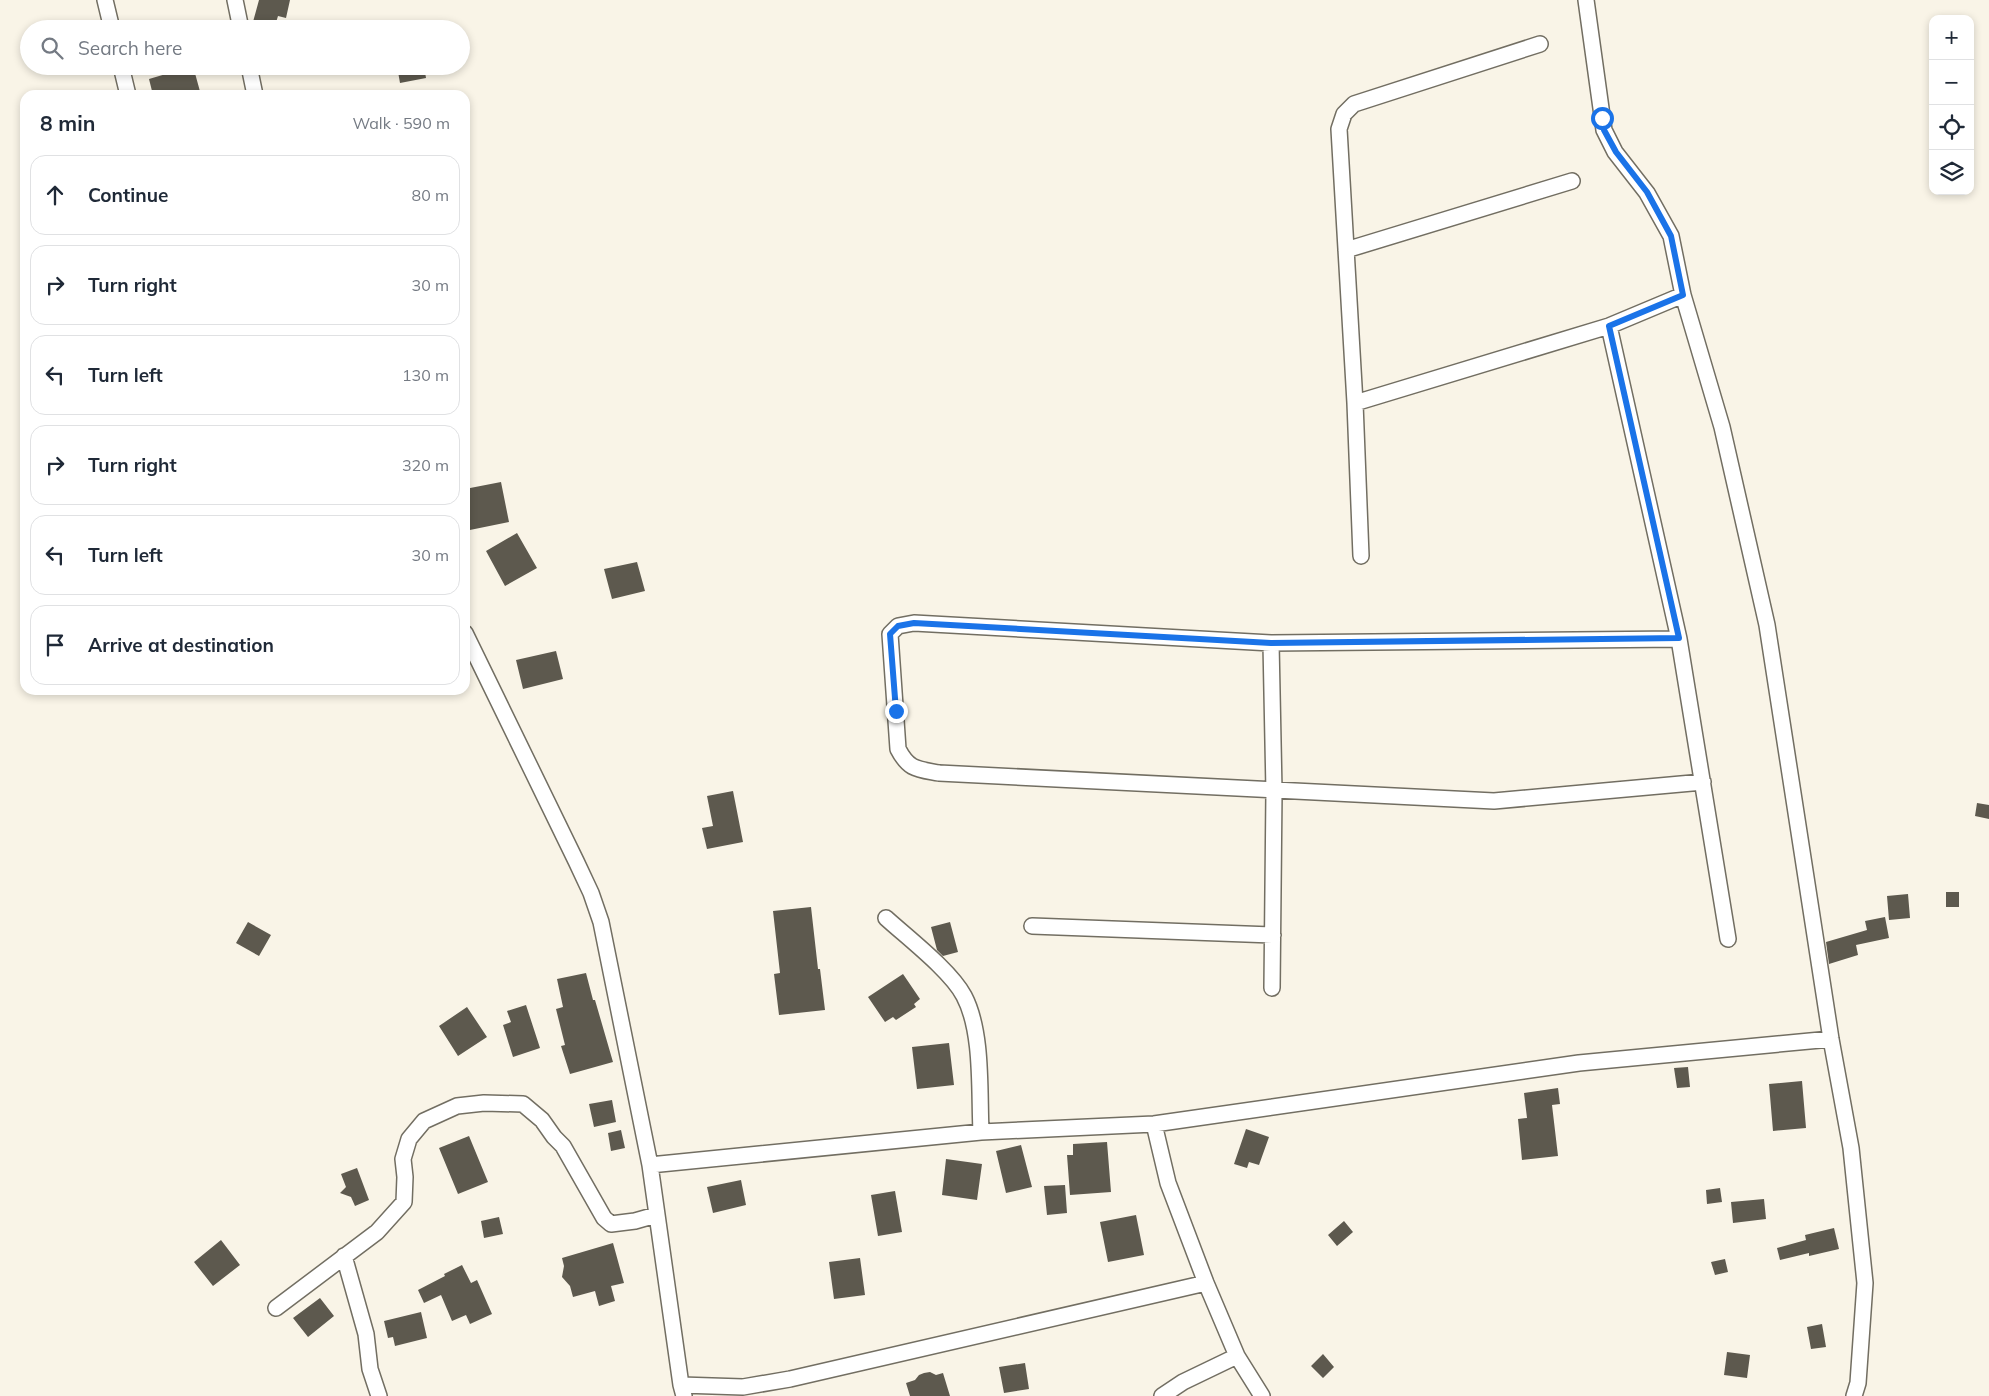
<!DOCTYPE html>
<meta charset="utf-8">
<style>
:root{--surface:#fff;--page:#f2f2f3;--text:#1f2937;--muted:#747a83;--line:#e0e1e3}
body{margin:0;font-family:Mulish,sans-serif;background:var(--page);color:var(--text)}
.controls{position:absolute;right:15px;top:15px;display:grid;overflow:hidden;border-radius:10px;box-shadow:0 2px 8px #0003}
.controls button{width:45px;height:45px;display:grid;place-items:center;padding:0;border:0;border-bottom:1px solid var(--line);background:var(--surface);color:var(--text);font:25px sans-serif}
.stop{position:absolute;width:15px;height:15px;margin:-11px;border:4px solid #1a73e8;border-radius:50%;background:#fff}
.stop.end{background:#1a73e8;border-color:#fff;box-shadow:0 1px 5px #0008}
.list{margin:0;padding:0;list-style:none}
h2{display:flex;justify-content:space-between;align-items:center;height:65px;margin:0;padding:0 20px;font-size:21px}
h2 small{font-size:16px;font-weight:400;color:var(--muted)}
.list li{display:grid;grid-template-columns:32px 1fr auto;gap:15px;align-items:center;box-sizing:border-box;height:80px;margin:0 10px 10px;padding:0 10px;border:1px solid var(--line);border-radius:15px}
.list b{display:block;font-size:19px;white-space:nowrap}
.list em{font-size:16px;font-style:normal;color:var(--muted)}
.icon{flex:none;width:28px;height:28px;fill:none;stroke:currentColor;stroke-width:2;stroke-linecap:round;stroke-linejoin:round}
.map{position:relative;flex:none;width:1989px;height:1396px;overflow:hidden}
.search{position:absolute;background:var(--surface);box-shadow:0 2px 8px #0003;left:20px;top:20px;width:450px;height:55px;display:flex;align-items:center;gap:12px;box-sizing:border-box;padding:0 18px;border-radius:28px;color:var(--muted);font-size:19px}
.panel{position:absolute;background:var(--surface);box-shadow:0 2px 8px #0003;left:20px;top:90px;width:450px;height:605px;border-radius:15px}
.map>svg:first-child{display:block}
.building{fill:#5d594e}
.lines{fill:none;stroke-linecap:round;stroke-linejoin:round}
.street-casing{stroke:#726e62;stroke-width:18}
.street{stroke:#fff;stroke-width:15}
.route{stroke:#1a73e8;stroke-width:6}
</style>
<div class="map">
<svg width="1989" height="1396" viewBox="0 0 1989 1396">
<rect width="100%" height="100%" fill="#f9f4e7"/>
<path class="building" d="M259,0H290L286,18L278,16L274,29H251Z
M193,66L201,95H153L149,79Z
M397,66H424L426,78L400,83Z
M501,482L509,522L465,531V489Z
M517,533L537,568L505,586L486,551Z
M637,562L645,591L612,599L604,569Z
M556,651L563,679L523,689L516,660Z
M733,791L743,842L707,849L702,828L713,826L707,796Z
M1977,803L1989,805V819L1975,816Z
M1946,892H1959V907H1946Z
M1908,894L1910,918L1889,920L1887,896Z
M811,907L818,969H820L825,1010L779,1015L774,974L780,973L773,911Z
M1885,917L1889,938L1856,945L1858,955L1829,964L1826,942L1867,930L1865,921Z
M248,922L271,935L259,956L236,943Z
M950,922L958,952L943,956L937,950L931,927Z
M586,973L593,1000H595L613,1062L570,1074L561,1046L565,1045L556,1009L563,1007L557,979Z
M903,974L920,999L914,1004L916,1007L896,1020L893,1017L885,1022L868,997Z
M526,1005L540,1048L513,1057L503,1025L511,1022L507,1011Z
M467,1007L487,1037L458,1056L439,1026Z
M949,1043L954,1085L917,1089L912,1047Z
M1688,1067L1690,1087L1677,1088L1674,1068Z
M1802,1081L1806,1128L1773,1131L1769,1084Z
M1558,1088L1560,1104L1552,1105L1558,1156L1522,1160L1518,1119L1527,1118L1524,1093Z
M612,1100L616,1122L594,1127L589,1104Z
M1246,1129L1269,1137L1259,1165L1249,1162L1247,1168L1234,1164Z
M621,1130L625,1148L611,1151L608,1133Z
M469,1136L488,1182L458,1194L439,1148Z
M1107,1142L1111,1192L1070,1195L1067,1155H1073V1144Z
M1021,1145L1032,1187L1006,1193L996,1151Z
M946,1159L982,1164L977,1200L942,1195Z
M357,1168L369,1200L355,1206L351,1197L340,1193L346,1187L341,1174Z
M741,1180L746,1205L713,1213L707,1187Z
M1065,1185L1067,1213L1047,1215L1044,1186Z
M1720,1188L1722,1202L1707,1204L1706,1190Z
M895,1191L902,1232L878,1236L871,1195Z
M1764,1199L1766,1219L1733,1223L1731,1202Z
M1136,1215L1144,1255L1108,1262L1100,1222Z
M499,1217L503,1234L484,1238L481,1221Z
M1344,1221L1353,1232L1337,1246L1328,1235Z
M1834,1228L1839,1249L1809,1256V1253L1780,1260L1777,1248L1806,1240L1805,1235Z
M221,1240L240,1265L213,1286L194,1262Z
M613,1243L624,1283L611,1286L615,1301L599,1306L595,1291L573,1297L570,1286L562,1277L564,1266L562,1258Z
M860,1258L865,1295L834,1299L829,1262Z
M1725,1259L1728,1272L1715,1275L1711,1262Z
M462,1265L471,1283L477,1280L492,1314L470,1324L466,1315L452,1321L441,1295L424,1303L418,1290L445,1276L444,1274Z
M320,1298L334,1316L308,1337L293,1318Z
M421,1312L427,1338L395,1346L393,1337L388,1338L384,1321Z
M1822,1324L1826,1347L1811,1349L1807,1327Z
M1727,1352L1750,1355L1747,1378L1724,1375Z
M1323,1354L1334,1367L1323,1378L1311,1366Z
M1025,1363L1029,1389L1004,1393L999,1367Z
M930,1372L936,1375L943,1373L950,1396H910L906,1383L915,1380L919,1375L924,1373Z"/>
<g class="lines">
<g class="street-casing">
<path id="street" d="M105,0L112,29
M235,0L241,29
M1586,0L1604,130L1615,152L1647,193L1671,236L1683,295L1722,427L1767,625L1831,1039L1851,1148L1865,1283L1858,1383L1854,1396
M121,66L128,95
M249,66L255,95
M1346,250L1572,181
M1609,326L1679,639L1728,939
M1355,403L1609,326L1683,295
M1361,556L1355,403L1339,129L1344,114L1354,104L1540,44
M465,633L576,861L591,893L601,922L650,1165L681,1385L684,1396
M1679,639L1271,643L914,623L898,626L890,634L898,749C909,770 917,769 939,773L1494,801L1703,782
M1271,643L1274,791L1272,988
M886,918C908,938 951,971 964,996C983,1032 979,1091 981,1132
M1032,926L1273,935
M1154,1124L1168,1183L1206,1283L1237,1356L1262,1396
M650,1165L981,1132L1154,1124L1579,1063L1831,1039
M344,1256L366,1334L370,1369L379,1396
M276,1308L377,1232L404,1202L405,1177L403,1159L409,1139L424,1121L457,1106L484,1103L523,1104L542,1120L554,1137L563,1146L604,1218L611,1224L635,1221L656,1215
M681,1385L743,1387L790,1379L1206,1283
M1162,1396L1183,1382L1237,1356"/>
</g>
<use href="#street" class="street"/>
</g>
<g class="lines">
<path class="route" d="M896,711L890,634L898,626L914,623L1271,643L1679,638L1609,326L1683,295L1671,236L1647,192L1616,152L1604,130L1602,118"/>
</g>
</svg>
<div class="controls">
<button>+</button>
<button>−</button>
<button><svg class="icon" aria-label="locate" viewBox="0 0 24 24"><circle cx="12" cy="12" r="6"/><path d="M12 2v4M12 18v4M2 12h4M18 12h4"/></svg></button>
<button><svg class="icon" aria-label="layers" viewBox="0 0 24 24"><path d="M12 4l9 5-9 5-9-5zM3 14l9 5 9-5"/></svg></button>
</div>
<div class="stop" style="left:1602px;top:118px"></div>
<div class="stop end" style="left:896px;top:711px"></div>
<div class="search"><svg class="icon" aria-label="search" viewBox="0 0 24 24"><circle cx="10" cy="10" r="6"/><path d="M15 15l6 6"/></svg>Search here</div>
<section class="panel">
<h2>8 min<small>Walk · 590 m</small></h2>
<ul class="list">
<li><svg class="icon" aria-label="ahead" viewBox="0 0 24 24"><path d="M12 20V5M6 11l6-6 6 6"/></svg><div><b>Continue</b></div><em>80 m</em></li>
<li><svg class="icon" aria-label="right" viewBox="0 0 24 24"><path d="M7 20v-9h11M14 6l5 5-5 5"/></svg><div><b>Turn right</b></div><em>30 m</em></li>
<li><svg class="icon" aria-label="left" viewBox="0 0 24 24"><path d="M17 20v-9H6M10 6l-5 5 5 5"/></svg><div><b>Turn left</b></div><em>130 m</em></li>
<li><svg class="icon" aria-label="right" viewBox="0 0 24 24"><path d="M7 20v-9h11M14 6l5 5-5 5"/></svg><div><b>Turn right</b></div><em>320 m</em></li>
<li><svg class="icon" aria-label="left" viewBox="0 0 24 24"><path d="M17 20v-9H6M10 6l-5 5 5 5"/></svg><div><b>Turn left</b></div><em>30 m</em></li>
<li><svg class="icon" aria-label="arrive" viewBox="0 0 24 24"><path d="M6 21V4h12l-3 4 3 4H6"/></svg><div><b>Arrive at destination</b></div></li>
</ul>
</section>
</div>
